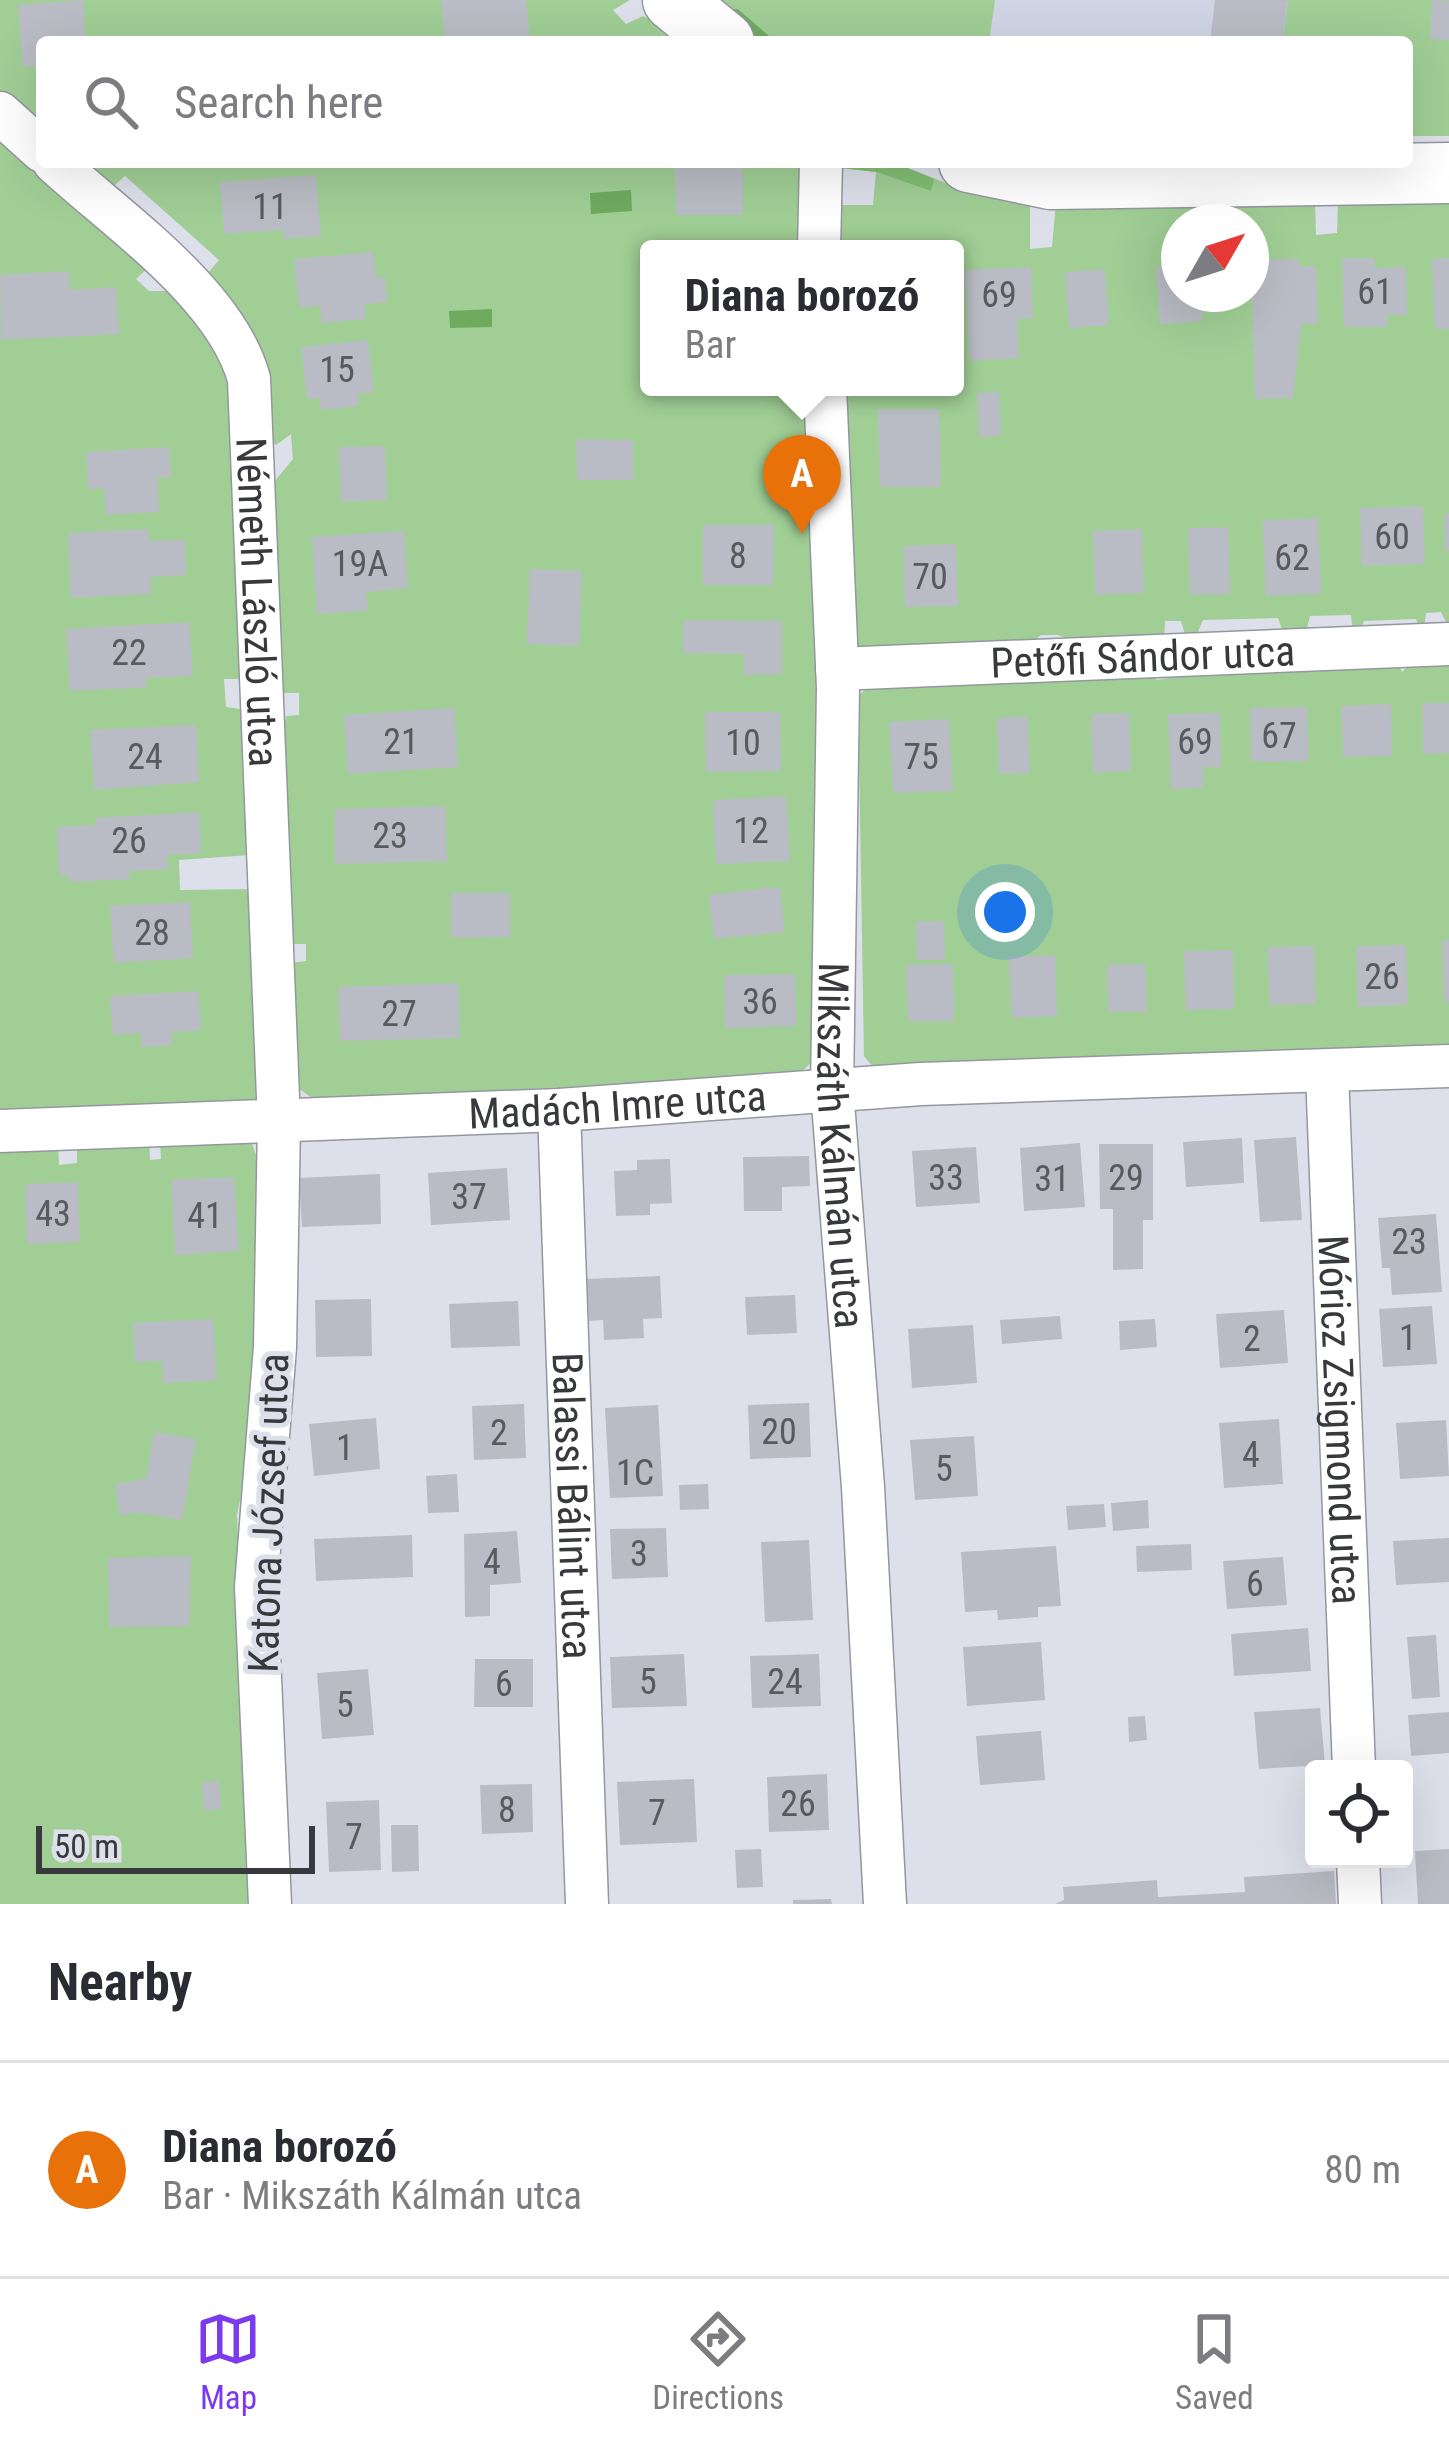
<!DOCTYPE html>
<meta charset="utf-8">
<style>
:root{--surface:#fff;--page:#f2f2f3;--text:#2b2b33;--muted:#7c7c81;--line:#e1e1e2;--accent:#7c3aed}
body{margin:0;font-family:"Roboto Condensed",sans-serif;background:var(--page);color:var(--text)}
.controls{position:absolute;right:36px;bottom:36px;display:grid;overflow:hidden;border-radius:12px;box-shadow:0 12px 48px #0002}
.controls button{width:108px;height:108px;display:grid;place-items:center;padding:0;border:0;border-bottom:3px solid var(--line);background:var(--surface);color:var(--text);font:60px sans-serif}
.compass{position:absolute;left:1161px;top:204px;width:108px;height:108px;border-radius:50%;background:var(--surface);box-shadow:0 12px 48px #0002;rotate:51deg}
.scale{position:absolute;left:36px;bottom:30px;width:279px;box-sizing:border-box;padding-left:12px;border:6px solid #38393d;border-top:0;font-size:33px;line-height:42px;white-space:nowrap;color:#38393d;-webkit-text-stroke:9px #dde0ea;paint-order:stroke}
.you{position:absolute;left:1005px;top:912px;width:42px;height:42px;margin:-30px;border:9px solid #fff;border-radius:50%;background:#1a73e8;box-shadow:0 0 0 18px #1a73e833}
.badge{display:grid;place-items:center;width:78px;height:78px;border-radius:50%;background:var(--accent);color:#fff;font-size:39px;font-weight:700}
.pin{position:absolute;translate:-50% -99px;filter:drop-shadow(0 3px 6px #0008)}
.pin::after{content:'';position:absolute;top:63px;width:42px;height:36px;background:inherit;clip-path:polygon(0 0,100% 0,50% 100%)}
.popup{position:absolute;left:640px;top:240px;width:324px;height:156px;box-sizing:border-box;display:grid;place-content:center;border-radius:12px;background:var(--surface);filter:drop-shadow(0 3px 9px #0005);font-size:39px;white-space:nowrap;color:var(--muted)}
.popup b{font-size:45px;color:var(--text)}
.popup::after{content:'';position:absolute;left:50%;top:100%;margin-left:-24px;border:24px solid transparent;border-top-color:var(--surface)}
.list{margin:0;padding:0;list-style:none}
h2{display:flex;justify-content:space-between;align-items:center;height:156px;margin:0;padding:0 48px;font-size:51px}
h2 small{font-size:39px;font-weight:400;color:var(--muted)}
.list li{display:grid;grid-template-columns:78px 1fr auto;gap:36px;align-items:center;box-sizing:border-box;height:216px;padding:0 48px;border-top:3px solid var(--line)}
.list b{display:block;font-size:45px;white-space:nowrap}
.list p{margin:0;font-size:39px;white-space:nowrap;color:var(--muted)}
.list em{font-size:39px;font-style:normal;color:var(--muted)}
.icon{flex:none;width:66px;height:66px;fill:none;stroke:currentColor;stroke-width:2;stroke-linecap:round;stroke-linejoin:round}
.map{position:relative;flex:none;width:1449px;height:1904px;overflow:hidden}
.search{position:absolute;background:var(--surface);box-shadow:0 12px 48px #0002;left:36px;right:36px;top:36px;height:132px;display:flex;align-items:center;gap:30px;box-sizing:border-box;padding:0 42px;border-radius:12px;color:var(--muted);font-size:45px}
.sheet{height:372px;background:var(--surface)}
nav{display:flex;justify-content:space-around;align-items:center;box-sizing:border-box;height:168px;border-top:3px solid var(--line);background:var(--surface);font-size:33px;color:var(--muted)}
nav a{display:grid;justify-items:center;gap:6px}
nav .on{color:var(--accent)}
.map>svg:first-child{display:block}
.built{fill:#d0d5e5}
.green{fill:#a0ce95;fill-rule:evenodd}
.forest{fill:#81be72}
.water{fill:#6fab5f}
.lines{fill:none;stroke-linecap:round;stroke-linejoin:round}
.stream{stroke:#6fab5f;stroke-width:10}
.building{fill:#babcc5}
.street-casing{stroke:#9597a0;stroke-width:45}
.secondary-casing{stroke:#9597a0;stroke-width:63}
.street{stroke:#fff;stroke-width:42}
.secondary{stroke:#fff;stroke-width:60}
.labels{text-anchor:middle;stroke-width:10;stroke-linejoin:round;paint-order:stroke}
.number-label{font-size:36px;fill:#585a5f}
.street-label{font-size:42px;fill:#38393d;stroke:#dde0ea}
</style>
<div class="map">
<svg width="1449" height="1904" viewBox="0 0 1449 1904">
<rect width="100%" height="100%" fill="#dde0ea"/>
<path class="built" d="M813,0H1288L1283,42H827Z"/>
<path class="green" d="M0,0H630L613,10L626,24L643,16L692,42H42V132L0,93Z
M704,0H995L989,42H754Z
M1288,0H1449V136H1407V42H1283Z
M0,140L148,268L136,279L149,291H167L195,310L230,362L248,679H224L226,707L248,710L250,855L179,860L180,890L255,889L257,1099L252,1102L0,1116Z
M74,162H800L799,249H649V387H806L819,761L814,1060L798,1075L315,1100L298,1088L289,963L306,961V944H288L283,734L286,716L299,715V693H284L281,669L274,482L293,459L291,434L276,445L271,441L203,279L219,260L125,176L107,192Z
M845,162H893L951,185L1030,197V249L1052,247L1056,202L1315,201L1316,235L1337,233L1338,202L1449,198V628L1441,612L1426,613L1424,628H1419L1416,619L1364,621L1360,633L1353,634L1351,615L1310,616L1305,637L1285,638L1278,618L1203,620L1196,636L1185,634L1181,621H1165L1164,641L1081,644L1058,635H1041L1024,649L884,653L855,645L844,405L854,387H955V249H840L837,205H873L876,172L841,168ZM1179,222H1251V294H1179Z
M1449,655V1048L873,1067L864,1056L858,695L868,688L1150,672L1157,680L1175,677L1178,669L1397,662L1402,672L1418,656Z
M149,1138L150,1160L161,1159L160,1140L251,1141L257,1158L260,1315L254,1430L237,1515L255,1904H0V1145L58,1142L59,1165L77,1163V1147Z"/>
<path class="forest" d="M845,162H893L934,179L931,191L877,172L841,168Z"/>
<path class="water" d="M631,190L632,211L591,214L590,193Z
M492,309V327L450,328L449,311Z"/>
<g class="lines">
<path class="stream" d="M736,14L768,42"/>
</g>
<path class="building" d="M83,0L86,42H42V66L23,67L18,5Z
M441,0H526L530,40L445,42Z
M1215,0H1288L1283,42H1210Z
M1432,0L1449,1V40L1430,39Z
M675,162H743V215H676Z
M316,175L321,236L284,239L283,230L224,234L220,182Z
M754,244V249H668V245Z
M373,252L376,278L385,277L387,302L365,304L366,319L322,323L320,306L299,308L294,259Z
M1342,258H1374L1375,268L1406,267L1407,315H1387V327H1344Z
M1449,258V329H1435L1432,259Z
M1298,259L1299,266H1316L1318,324H1301L1293,398L1255,399L1251,260Z
M1179,265V294H1201L1203,321L1160,324L1156,267Z
M1031,267L1033,318L1017,319L1019,358L969,361L965,270Z
M1105,269L1109,325L1069,328L1065,272Z
M69,271L70,290L116,287L119,334L1,340L0,275Z
M368,340L374,392L358,394L359,406L321,410L319,398L307,399L301,347Z
M694,387H750L751,395L694,396Z
M883,387H907L908,395L883,396Z
M999,392L1001,436L979,437L977,393Z
M878,409H939L941,487H880Z
M576,439L633,440V480H577Z
M385,446L387,500L341,502L339,447Z
M169,447L171,477L157,478L159,512L106,515L104,488L88,489L86,452Z
M1423,506L1425,564L1362,566L1360,508Z
M1444,514H1449V550H1445Z
M1318,518L1321,594L1266,596L1263,520Z
M703,525H774L773,585H703Z
M1228,527L1230,594L1190,595L1188,528Z
M148,529L149,541L185,540L186,575L150,577L151,594L71,598L68,533Z
M1142,529L1144,593L1095,595L1093,531Z
M404,531L408,588L366,592L368,611L317,614L312,537Z
M956,544L958,606L905,607L903,546Z
M530,569L582,571L579,646L527,644Z
M683,620L782,621V674L744,675V654L683,653Z
M189,622L193,676L146,678L147,687L70,691L66,629Z
M1422,703H1449V753L1423,754Z
M1391,704L1392,756L1343,757L1341,706Z
M1307,707L1308,761L1251,762L1250,708Z
M454,708L458,767L348,774L344,715Z
M705,712H780L781,771L706,772Z
M1129,713L1131,771L1093,773L1091,714Z
M1220,713L1221,767H1203L1204,788L1171,789L1168,714Z
M1027,716L1030,773L999,774L997,718Z
M949,719L953,791L893,793L889,722Z
M196,725L199,782L94,790L90,730Z
M786,796L790,861L716,864L713,800Z
M445,806L447,861L335,864V809Z
M199,812L201,853L167,855L168,869L129,871L130,879L70,882L69,875H59L57,827L96,825V818Z
M780,887L785,932L714,939L709,895Z
M451,893H510V937L451,938Z
M190,902L193,958L114,963L110,906Z
M944,921L945,960H917L916,922Z
M1442,940H1449V1002H1444Z
M1406,945L1408,1005L1358,1007L1356,946Z
M1314,946L1316,1004L1270,1005L1267,947Z
M1233,950L1234,1009L1186,1010L1184,951Z
M1055,955L1057,1016L1012,1018L1009,957Z
M953,964L954,1021H908L906,965Z
M1145,964L1147,1012H1108L1107,965Z
M795,974L796,1026L725,1028L724,975Z
M458,983L460,1038L340,1041L338,987Z
M198,991L201,1030L171,1032L173,1045L141,1047V1033L113,1035L110,996Z
M1296,1137L1302,1220L1260,1222L1254,1140Z
M1242,1138L1244,1183L1186,1187L1183,1142Z
M1080,1143L1085,1207L1024,1211L1020,1148Z
M1099,1144H1153V1220H1143V1269L1113,1270V1209H1100Z
M976,1147L980,1203L916,1207L912,1151Z
M809,1156L810,1186L782,1187V1211H744L743,1157Z
M670,1159L672,1203L650,1204V1215L616,1216L614,1171L637,1170V1160Z
M507,1168L510,1220L431,1225L428,1173Z
M380,1174L381,1224L302,1227L299,1178Z
M234,1177L239,1251L175,1255L171,1180Z
M78,1182L80,1242L27,1244L25,1184Z
M1436,1214L1442,1292L1392,1295L1390,1268H1382L1378,1218Z
M660,1276L662,1318L643,1319L644,1338L604,1340L603,1320L589,1321L587,1279Z
M795,1295L797,1333L747,1335L745,1297Z
M371,1299L372,1356L316,1357L315,1300Z
M518,1301L520,1346L451,1348L449,1304Z
M1432,1306L1437,1364L1383,1367L1379,1309Z
M1284,1310L1288,1363L1220,1368L1216,1314Z
M1060,1316L1062,1339L1002,1344L1000,1320Z
M213,1319L217,1380L163,1383L162,1361L135,1362L133,1323Z
M1155,1319L1157,1347L1120,1350L1119,1321Z
M973,1325L977,1383L912,1388L908,1329Z
M809,1403L811,1457L750,1459L748,1405Z
M524,1404L526,1458L474,1460L472,1406Z
M658,1405L663,1496L610,1498L605,1408Z
M376,1418L380,1469L314,1476L309,1424Z
M1279,1419L1283,1484L1224,1488L1219,1423Z
M1446,1420L1449,1476L1400,1479L1396,1423Z
M154,1432L196,1439L182,1520L140,1513L120,1515L115,1484L146,1479Z
M974,1436L978,1496L915,1500L910,1440Z
M457,1474L459,1512L428,1513L426,1476Z
M708,1484L709,1509L680,1510L679,1485Z
M1148,1500L1149,1528L1113,1531L1111,1503Z
M1104,1504L1106,1527L1068,1530L1066,1506Z
M666,1528L668,1577L612,1579L610,1529Z
M517,1531L521,1583L490,1585V1616L465,1617L464,1534Z
M412,1535L413,1577L316,1581L314,1539Z
M1449,1538V1582L1396,1585L1393,1541Z
M809,1540L813,1620L765,1622L761,1542Z
M1191,1544L1192,1570L1137,1572L1136,1546Z
M1056,1546L1061,1606L1038,1607V1617L998,1620L997,1610L965,1612L961,1552Z
M191,1556L189,1626L109,1627L108,1558Z
M1283,1557L1287,1605L1227,1609L1223,1561Z
M1308,1628L1311,1671L1234,1676L1231,1634Z
M1436,1635L1440,1697L1412,1699L1407,1637Z
M1041,1642L1045,1700L967,1706L963,1647Z
M684,1654L687,1706L612,1708L610,1657Z
M819,1654L821,1706L752,1708L750,1656Z
M475,1659H533V1707H474Z
M368,1669L374,1735L322,1739L317,1673Z
M1320,1708L1325,1765L1259,1769L1254,1712Z
M1449,1712V1753L1411,1756L1408,1715Z
M1145,1716L1147,1740L1129,1742L1128,1717Z
M1041,1731L1045,1780L980,1785L976,1736Z
M827,1774L829,1830L769,1832L767,1777Z
M694,1779L697,1842L620,1845L617,1782Z
M219,1781L221,1809L204,1810L202,1782Z
M532,1784L533,1832L482,1834L480,1785Z
M379,1800L381,1870L329,1872L326,1802Z
M391,1825H418L419,1871L392,1872Z
M761,1849L763,1887L737,1888L735,1850Z
M1449,1849V1904H1418L1415,1851Z
M1334,1871L1336,1904H1055L1064,1900L1063,1887L1157,1880L1158,1897L1245,1892L1244,1877Z
M831,1899L832,1904H793V1900Z"/>
<g class="lines">
<g class="street-casing">
<g id="street">
<path d="M0,113L42,151"/>
<path id="s1" d="M54,162C118,221 226,294 249,379L279,1122L275,1347L256,1587L270,1904"/>
<path d="M819,249L821,162"/>
<path id="s2" d="M825,387L838,688L832,1090L863,1487L885,1904"/>
<path id="s3" d="M837,669L1449,644"/>
<path id="s4" d="M1327,1072L1354,1769"/>
<path id="s5" d="M559,1110L587,1904"/>
<path id="s6" d="M0,1131L559,1110L921,1084L1449,1066"/>
<path d="M1358,1859L1360,1904"/>
</g>
</g>
<g class="secondary-casing">
<path id="secondary" d="M673,0L724,42
M969,162L1051,179L1449,173"/>
</g>
<use href="#street" class="street"/>
<use href="#secondary" class="secondary"/>
</g>
<g class="labels">
<g class="number-label">
<text x="270" y="219">11</text>
<text x="1375" y="304">61</text>
<text x="999" y="307">69</text>
<text x="337" y="382">15</text>
<text x="1392" y="549">60</text>
<text x="738" y="568">8</text>
<text x="1292" y="570">62</text>
<text x="360" y="576">19A</text>
<text x="930" y="589">70</text>
<text x="129" y="665">22</text>
<text x="1279" y="748">67</text>
<text x="401" y="754">21</text>
<text x="1195" y="754">69</text>
<text x="743" y="755">10</text>
<text x="145" y="769">24</text>
<text x="921" y="769">75</text>
<text x="751" y="843">12</text>
<text x="390" y="848">23</text>
<text x="129" y="853">26</text>
<text x="152" y="945">28</text>
<text x="1382" y="989">26</text>
<text x="760" y="1014">36</text>
<text x="399" y="1026">27</text>
<text x="946" y="1190">33</text>
<text x="1126" y="1190">29</text>
<text x="1052" y="1191">31</text>
<text x="469" y="1209">37</text>
<text x="53" y="1226">43</text>
<text x="205" y="1228">41</text>
<text x="1409" y="1254">23</text>
<text x="1408" y="1350">1</text>
<text x="1252" y="1351">2</text>
<text x="779" y="1444">20</text>
<text x="499" y="1445">2</text>
<text x="345" y="1460">1</text>
<text x="1251" y="1467">4</text>
<text x="944" y="1481">5</text>
<text x="635" y="1485">1C</text>
<text x="639" y="1566">3</text>
<text x="492" y="1574">4</text>
<text x="1255" y="1596">6</text>
<text x="648" y="1694">5</text>
<text x="785" y="1694">24</text>
<text x="504" y="1696">6</text>
<text x="345" y="1717">5</text>
<text x="798" y="1816">26</text>
<text x="507" y="1822">8</text>
<text x="657" y="1825">7</text>
<text x="354" y="1849">7</text>
</g>
<g class="street-label">
<text dy="15" stroke="none"><textPath href="#s1" startOffset="519">Németh László utca</textPath></text>
<text dy="15" stroke="none"><textPath href="#s3" startOffset="306">Petőfi Sándor utca</textPath></text>
<text dy="15" stroke="none"><textPath href="#s6" startOffset="618">Madách Imre utca</textPath></text>
<text dy="15" stroke="none"><textPath href="#s2" startOffset="759">Mikszáth Kálmán utca</textPath></text>
<text dy="15" stroke="none"><textPath href="#s4" startOffset="348">Móricz Zsigmond utca</textPath></text>
<text dy="15" stroke="none"><textPath href="#s5" startOffset="396">Balassi Bálint utca</textPath></text>
<text transform="translate(268 1513) rotate(-88)" y="15">Katona József utca</text>
</g>
</g>
</svg>
<div class="controls">
<button><svg class="icon" aria-label="locate" viewBox="0 0 24 24"><circle cx="12" cy="12" r="6"/><path d="M12 2v4M12 18v4M2 12h4M18 12h4"/></svg></button>
</div>
<svg class="compass" viewBox="-18 -18 36 36"><path d="M0-13l5 13h-10z" fill="#e53935"/><path d="M0 13l5-13h-10z" fill="#7c7c81"/></svg>
<div class="scale">50 m</div>
<div class="you"></div>
<div class="pin badge" style="left:802px;top:534px;background:#e8710a">A</div>
<div class="popup"><b>Diana borozó</b>Bar</div>
<div class="search"><svg class="icon" aria-label="search" viewBox="0 0 24 24"><circle cx="10" cy="10" r="6"/><path d="M15 15l6 6"/></svg>Search here</div>
</div>
<section class="sheet">
<h2>Nearby<small></small></h2>
<ul class="list">
<li><span class="badge" style="background:#e8710a">A</span><div><b>Diana borozó</b><p>Bar · Mikszáth Kálmán utca</p></div><em>80 m</em></li>
</ul>
</section>
<nav>
<a class="on"><svg class="icon" aria-label="map" viewBox="0 0 24 24"><path d="M3 6l6-2 6 2 6-2v14l-6 2-6-2-6 2zM9 4v14M15 6v14"/></svg>Map</a>
<a><svg class="icon" aria-label="directions" viewBox="0 0 24 24"><path d="M12 3l9 9-9 9-9-9zM9 14v-3h6M13 9l2 2-2 2"/></svg>Directions</a>
<a><svg class="icon" aria-label="saved" viewBox="0 0 24 24"><path d="M7 4h10v16l-5-4-5 4z"/></svg>Saved</a>
</nav>
